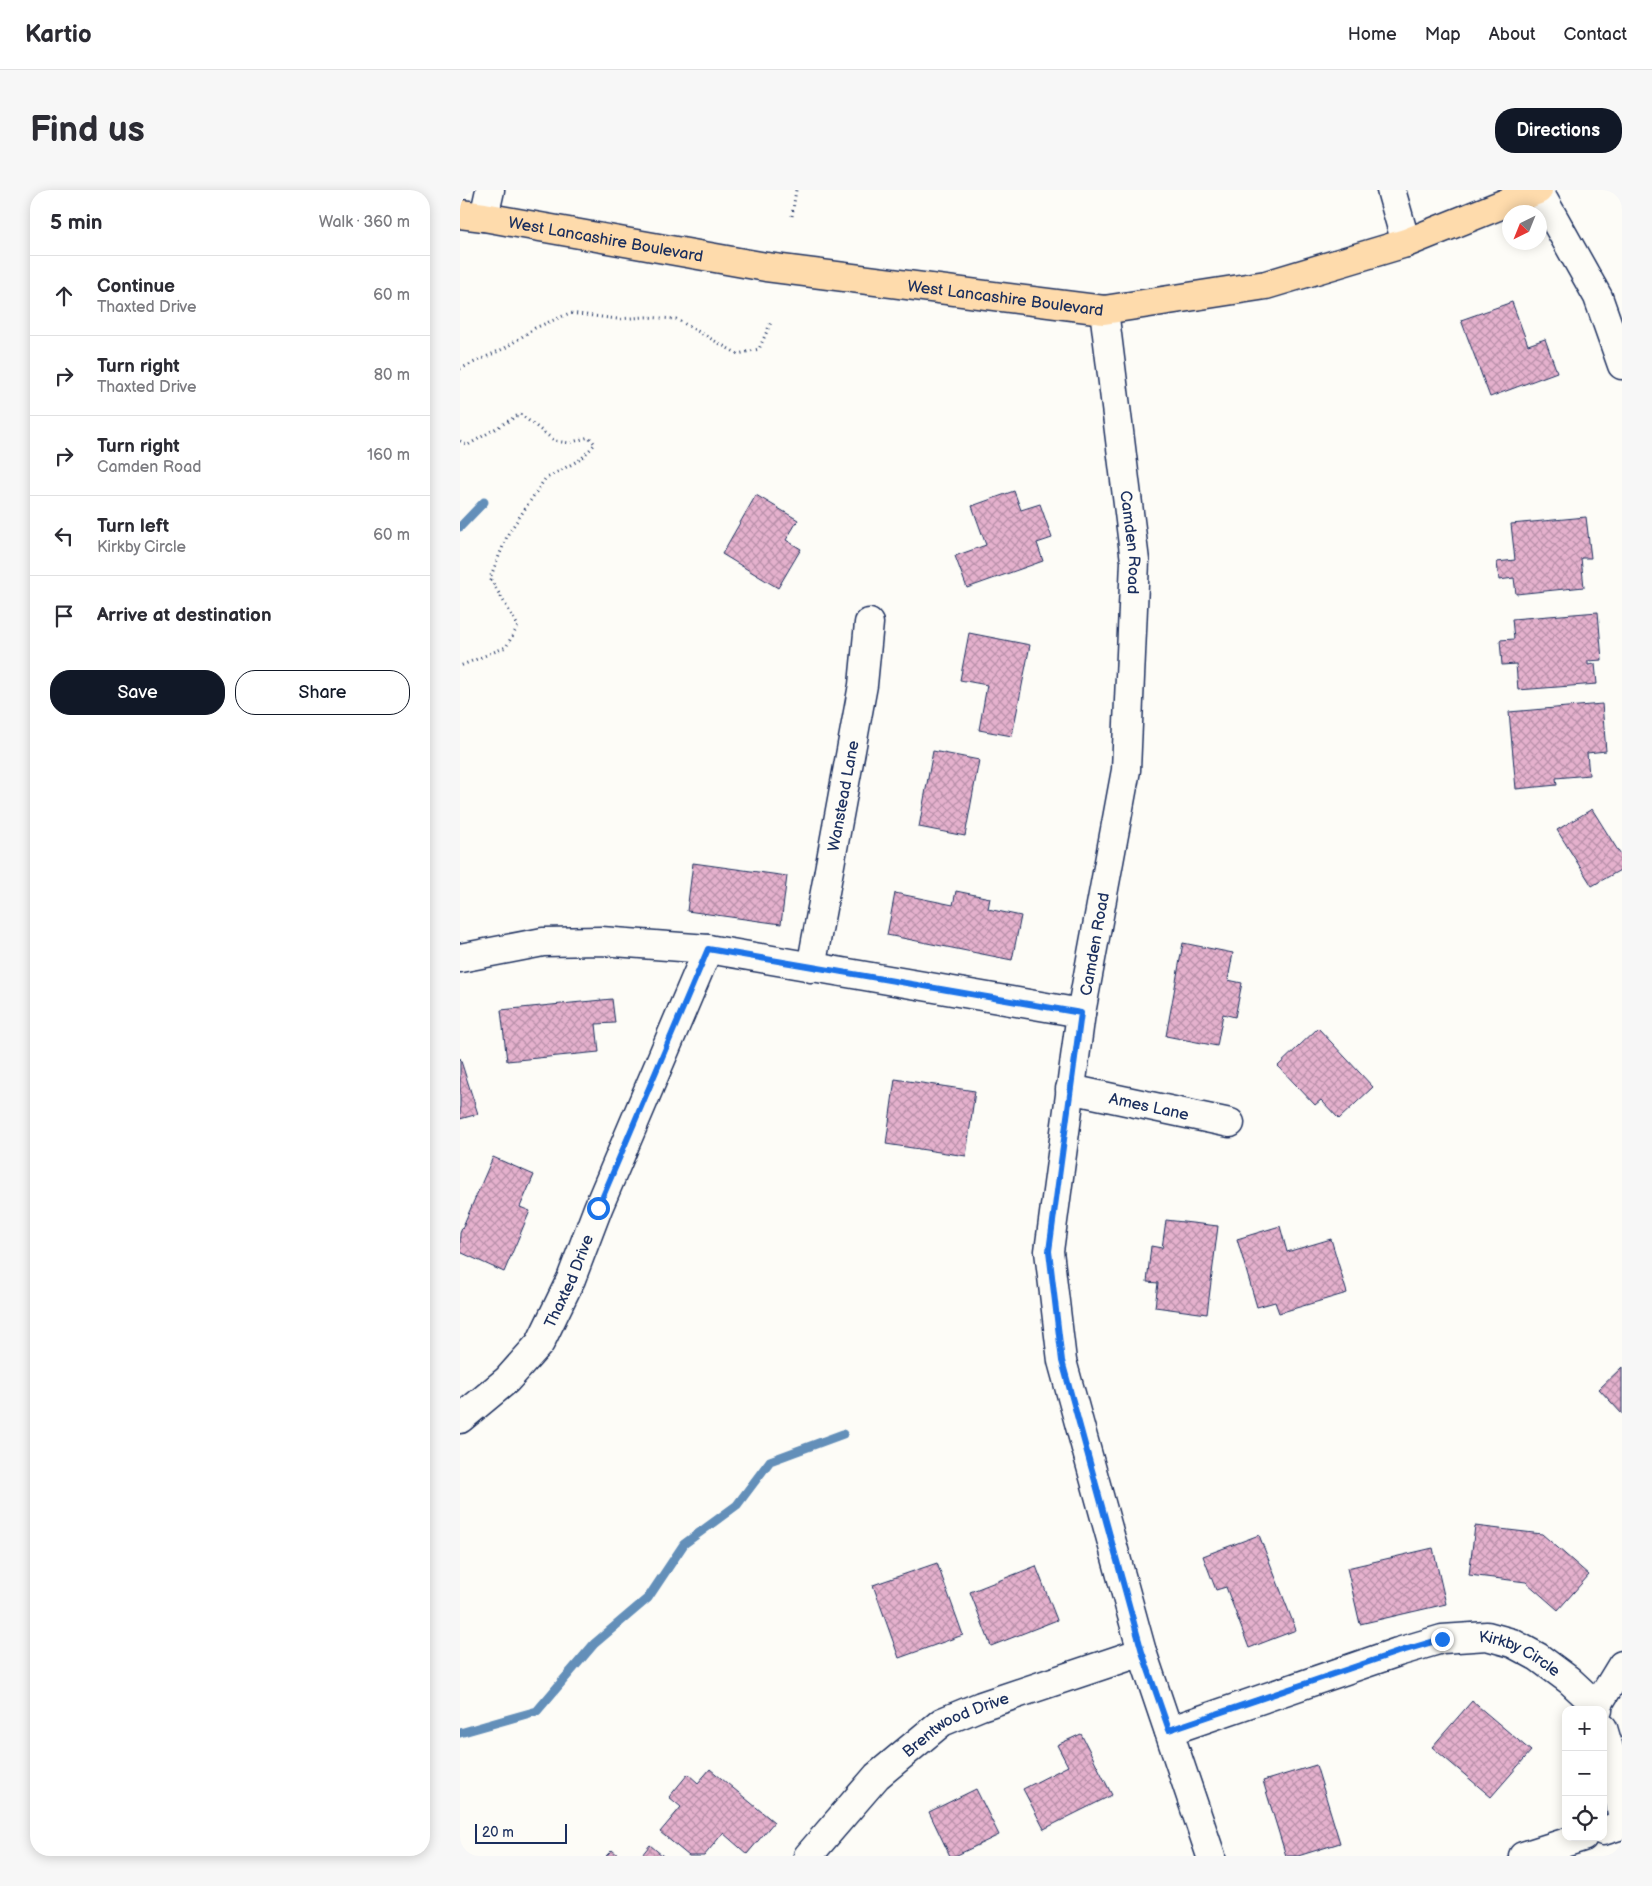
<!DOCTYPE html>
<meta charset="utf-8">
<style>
:root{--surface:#fff;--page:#f7f7f7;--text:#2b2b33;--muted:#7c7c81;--line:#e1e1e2;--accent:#111827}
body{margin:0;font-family:"Balsamiq Sans",sans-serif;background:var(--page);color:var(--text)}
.controls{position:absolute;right:15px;bottom:15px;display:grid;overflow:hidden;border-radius:10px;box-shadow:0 2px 12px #0003}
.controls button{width:45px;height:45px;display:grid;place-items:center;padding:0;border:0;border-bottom:1px solid var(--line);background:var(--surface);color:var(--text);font:25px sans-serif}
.compass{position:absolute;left:1042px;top:15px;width:45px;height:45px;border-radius:50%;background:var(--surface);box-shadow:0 2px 12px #0003;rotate:223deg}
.scale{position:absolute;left:15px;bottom:12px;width:92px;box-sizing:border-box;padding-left:5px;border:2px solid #1b2f5e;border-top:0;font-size:14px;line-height:18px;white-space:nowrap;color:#1b2f5e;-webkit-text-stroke:4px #fdfcf7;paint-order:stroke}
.stop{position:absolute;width:15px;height:15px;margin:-11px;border:4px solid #1a73e8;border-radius:50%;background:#fff}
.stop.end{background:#1a73e8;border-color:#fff;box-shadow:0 1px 5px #0008}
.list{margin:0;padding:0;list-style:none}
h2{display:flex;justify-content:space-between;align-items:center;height:65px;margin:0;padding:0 20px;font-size:21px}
h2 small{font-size:16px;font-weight:400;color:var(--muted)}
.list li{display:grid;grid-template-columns:32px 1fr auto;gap:15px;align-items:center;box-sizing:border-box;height:80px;padding:0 20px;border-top:1px solid var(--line)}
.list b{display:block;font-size:19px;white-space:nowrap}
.list p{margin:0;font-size:16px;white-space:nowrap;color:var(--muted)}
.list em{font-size:16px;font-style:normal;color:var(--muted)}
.actions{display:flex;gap:10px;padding:15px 20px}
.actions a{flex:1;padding:11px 0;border:1px solid var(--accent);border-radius:20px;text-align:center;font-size:18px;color:var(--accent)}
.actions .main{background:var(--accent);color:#fff}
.icon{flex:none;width:28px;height:28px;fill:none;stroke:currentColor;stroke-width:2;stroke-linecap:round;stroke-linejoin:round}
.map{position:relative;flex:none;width:1162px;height:1666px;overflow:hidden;border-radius:20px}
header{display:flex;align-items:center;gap:30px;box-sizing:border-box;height:70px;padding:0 25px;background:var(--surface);border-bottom:1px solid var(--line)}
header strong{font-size:24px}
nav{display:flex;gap:28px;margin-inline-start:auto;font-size:18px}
.intro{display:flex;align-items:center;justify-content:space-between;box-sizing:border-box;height:120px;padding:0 30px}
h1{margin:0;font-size:35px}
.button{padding:12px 22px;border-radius:20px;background:var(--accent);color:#fff;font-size:18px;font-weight:700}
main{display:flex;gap:30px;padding:0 30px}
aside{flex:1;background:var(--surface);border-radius:20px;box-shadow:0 2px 12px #0003}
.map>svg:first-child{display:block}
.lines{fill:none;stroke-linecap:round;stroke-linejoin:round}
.stream{stroke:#648fb9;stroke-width:9}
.building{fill:url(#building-cross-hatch);stroke:#1b2f5e}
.minor-casing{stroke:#1b2f5e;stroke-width:31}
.major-casing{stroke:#1b2f5e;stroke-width:31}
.path{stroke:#1b2f5e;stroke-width:3;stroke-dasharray:1 4;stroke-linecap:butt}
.minor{stroke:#fdfcf7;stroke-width:28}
.major{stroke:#fedbac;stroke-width:28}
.route{stroke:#1a73e8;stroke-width:6}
.labels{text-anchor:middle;stroke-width:4;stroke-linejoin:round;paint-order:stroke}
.street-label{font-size:16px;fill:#1b2f5e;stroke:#fdfcf7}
</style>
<header>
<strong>Kartio</strong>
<nav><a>Home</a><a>Map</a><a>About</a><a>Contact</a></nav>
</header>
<div class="intro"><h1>Find us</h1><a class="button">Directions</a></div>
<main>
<aside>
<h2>5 min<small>Walk · 360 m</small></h2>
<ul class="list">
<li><svg class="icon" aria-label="ahead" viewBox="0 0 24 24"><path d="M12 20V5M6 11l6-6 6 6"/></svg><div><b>Continue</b><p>Thaxted Drive</p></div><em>60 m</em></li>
<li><svg class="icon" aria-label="right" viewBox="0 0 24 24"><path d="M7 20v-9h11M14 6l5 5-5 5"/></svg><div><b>Turn right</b><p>Thaxted Drive</p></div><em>80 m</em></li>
<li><svg class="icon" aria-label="right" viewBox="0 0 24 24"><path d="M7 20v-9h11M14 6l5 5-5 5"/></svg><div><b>Turn right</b><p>Camden Road</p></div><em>160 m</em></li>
<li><svg class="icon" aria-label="left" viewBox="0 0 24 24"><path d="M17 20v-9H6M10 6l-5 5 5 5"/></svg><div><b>Turn left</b><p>Kirkby Circle</p></div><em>60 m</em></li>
<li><svg class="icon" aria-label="arrive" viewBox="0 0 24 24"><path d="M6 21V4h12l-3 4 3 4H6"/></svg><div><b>Arrive at destination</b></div></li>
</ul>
<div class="actions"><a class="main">Save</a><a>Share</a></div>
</aside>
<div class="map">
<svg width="1162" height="1666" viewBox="0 0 1162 1666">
<defs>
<pattern id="building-cross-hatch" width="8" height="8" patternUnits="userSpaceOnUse" patternTransform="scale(1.25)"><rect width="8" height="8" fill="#e5b1cd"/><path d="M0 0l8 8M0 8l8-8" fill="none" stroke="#b990aa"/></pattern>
</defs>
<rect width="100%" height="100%" fill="#fdfcf7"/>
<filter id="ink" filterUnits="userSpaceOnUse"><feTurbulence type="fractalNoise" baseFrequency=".02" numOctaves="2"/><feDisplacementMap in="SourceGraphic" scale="10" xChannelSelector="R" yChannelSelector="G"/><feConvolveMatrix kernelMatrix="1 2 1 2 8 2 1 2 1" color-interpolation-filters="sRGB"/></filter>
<g filter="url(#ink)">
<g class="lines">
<path class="stream" d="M0,337L24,312
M0,1543L77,1521L134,1454L188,1408L224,1354L277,1315L310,1271L383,1244"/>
</g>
<path class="building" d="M1052,112L1068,155L1085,149L1097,182L1030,207L1001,130Z
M554,301L561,320L580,314L592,348L577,353L583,371L507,398L495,366L526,355L512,316Z
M296,305L338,330L326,350L341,359L318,398L262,364Z
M1126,327L1131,368H1121L1124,397L1056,404L1054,388L1039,390L1037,372L1055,370L1051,334Z
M1138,422L1142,470L1128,471V475L1135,474L1137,494L1058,500L1056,474L1042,475L1040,450L1054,449L1052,429Z
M509,443L570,455L552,546L519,540L527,495L500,490Z
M1142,514L1146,561L1127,563L1129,585L1096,588L1097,595L1056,599L1049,522Z
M473,561L519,570L505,646L459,637Z
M1132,619L1162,667V679L1132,696L1097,640Z
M233,673L327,686L321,734L227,721Z
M496,701L530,708L528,719L561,726L552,770L427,745L435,703L493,715Z
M723,753L773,763L768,790L782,793L775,827L763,824L757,856L706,846Z
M152,809L155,833L136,834L139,862L47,871L41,820Z
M858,838L913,897L879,929L861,910L855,915L818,876Z
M0,868L18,924L0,929Z
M435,889L515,901L506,966L426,954Z
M33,967L74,985L60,1017L70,1021L44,1082L0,1062V1043Z
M706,1030L758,1036L747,1124L695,1117L698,1093L687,1092L691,1056L702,1058Z
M820,1036L827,1062L871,1049L887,1103L819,1123L815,1112L797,1117L777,1049Z
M1162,1177V1224L1139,1199Z
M1015,1336L1082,1344L1129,1385L1098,1420L1066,1392L1009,1385Z
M799,1345L836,1440L789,1458L766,1397L756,1400L743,1366Z
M973,1358L986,1414L900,1434L887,1378Z
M477,1373L503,1445L439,1468L413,1395Z
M576,1376L597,1430L531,1456L510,1402Z
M1012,1511L1071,1561L1031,1607L972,1557Z
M621,1544L652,1605L584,1639L563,1599L608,1576L597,1555Z
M856,1575L880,1653L838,1666H826L803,1591Z
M250,1579L314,1632L287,1664L263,1643L244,1666H229L200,1642L221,1617L209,1607L228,1584L238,1593Z
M516,1599L539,1645L495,1666H490L469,1622Z
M190,1655L203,1666H181Z
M152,1660L159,1666H146Z"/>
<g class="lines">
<g class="minor-casing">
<g id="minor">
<path d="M931,0L946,53"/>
<path d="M1078,0L1138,107L1162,175"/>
<path d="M24,27L30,0"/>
<path id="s1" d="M644,120L675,371L666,580L621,823L589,1061L602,1171L682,1462L751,1666"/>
<path d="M0,768L83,752L141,751L248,759L621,823"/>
<path id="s2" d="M351,778L403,495L409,433"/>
<path id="s3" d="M610,899L770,933"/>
<path id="s4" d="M0,1229L47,1190L80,1153L111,1089L138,1018L248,759"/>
<path d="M1137,1516L1162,1475"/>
<path d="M1143,1538L1153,1572L1162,1624"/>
<path id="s5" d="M709,1541L938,1462L982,1449L1027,1446L1052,1453L1078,1467L1109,1490L1137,1516L1138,1520"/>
<path d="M1143,1641L1162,1635"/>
<path id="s6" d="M348,1666L417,1586L482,1532L521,1516L682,1462"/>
<path d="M1063,1666L1123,1647"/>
</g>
</g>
<g class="major-casing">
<g id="major">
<path id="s7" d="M0,24L24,27L306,77L644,120L806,95L946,53L1078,0"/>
</g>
</g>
<path class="path" d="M332,26L336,0
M0,179L45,158L75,138L110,123L157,129L186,127L216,129L278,164L299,159L312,130
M0,251L8,255L60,224L95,251L109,253L129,247L135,254L121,269L85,289L48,344L30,388L58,436L46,457L0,476"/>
<use href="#minor" class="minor"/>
<use href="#major" class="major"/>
</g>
</g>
<g class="lines" filter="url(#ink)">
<path class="route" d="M138,1018L248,759L621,823L589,1061L602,1171L682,1462L709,1540L938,1462L982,1449"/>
</g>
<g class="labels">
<g class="street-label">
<text dy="6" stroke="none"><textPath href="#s7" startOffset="148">West Lancashire Boulevard</textPath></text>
<text dy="6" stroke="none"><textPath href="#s7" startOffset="552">West Lancashire Boulevard</textPath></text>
<text dy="6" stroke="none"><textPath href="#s1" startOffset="234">Camden Road</textPath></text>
<text dy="6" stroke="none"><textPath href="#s2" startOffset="175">Wanstead Lane</textPath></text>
<text transform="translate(634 754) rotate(-80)" y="6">Camden Road</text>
<text dy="6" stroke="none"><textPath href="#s3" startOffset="81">Ames Lane</textPath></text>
<text dy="6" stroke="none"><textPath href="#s4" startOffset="179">Thaxted Drive</textPath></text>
<text dy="6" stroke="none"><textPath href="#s5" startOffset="370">Kirkby Circle</textPath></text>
<text dy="6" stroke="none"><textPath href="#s6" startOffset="201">Brentwood Drive</textPath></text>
</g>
</g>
</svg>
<div class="controls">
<button>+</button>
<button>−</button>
<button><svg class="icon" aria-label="locate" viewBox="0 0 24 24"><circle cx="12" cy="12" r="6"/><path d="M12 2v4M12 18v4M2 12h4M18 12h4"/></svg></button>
</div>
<svg class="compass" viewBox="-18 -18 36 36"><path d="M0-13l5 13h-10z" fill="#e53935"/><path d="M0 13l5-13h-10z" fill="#7c7c81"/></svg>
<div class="scale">20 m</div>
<div class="stop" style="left:138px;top:1018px"></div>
<div class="stop end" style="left:982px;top:1449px"></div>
</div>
</main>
